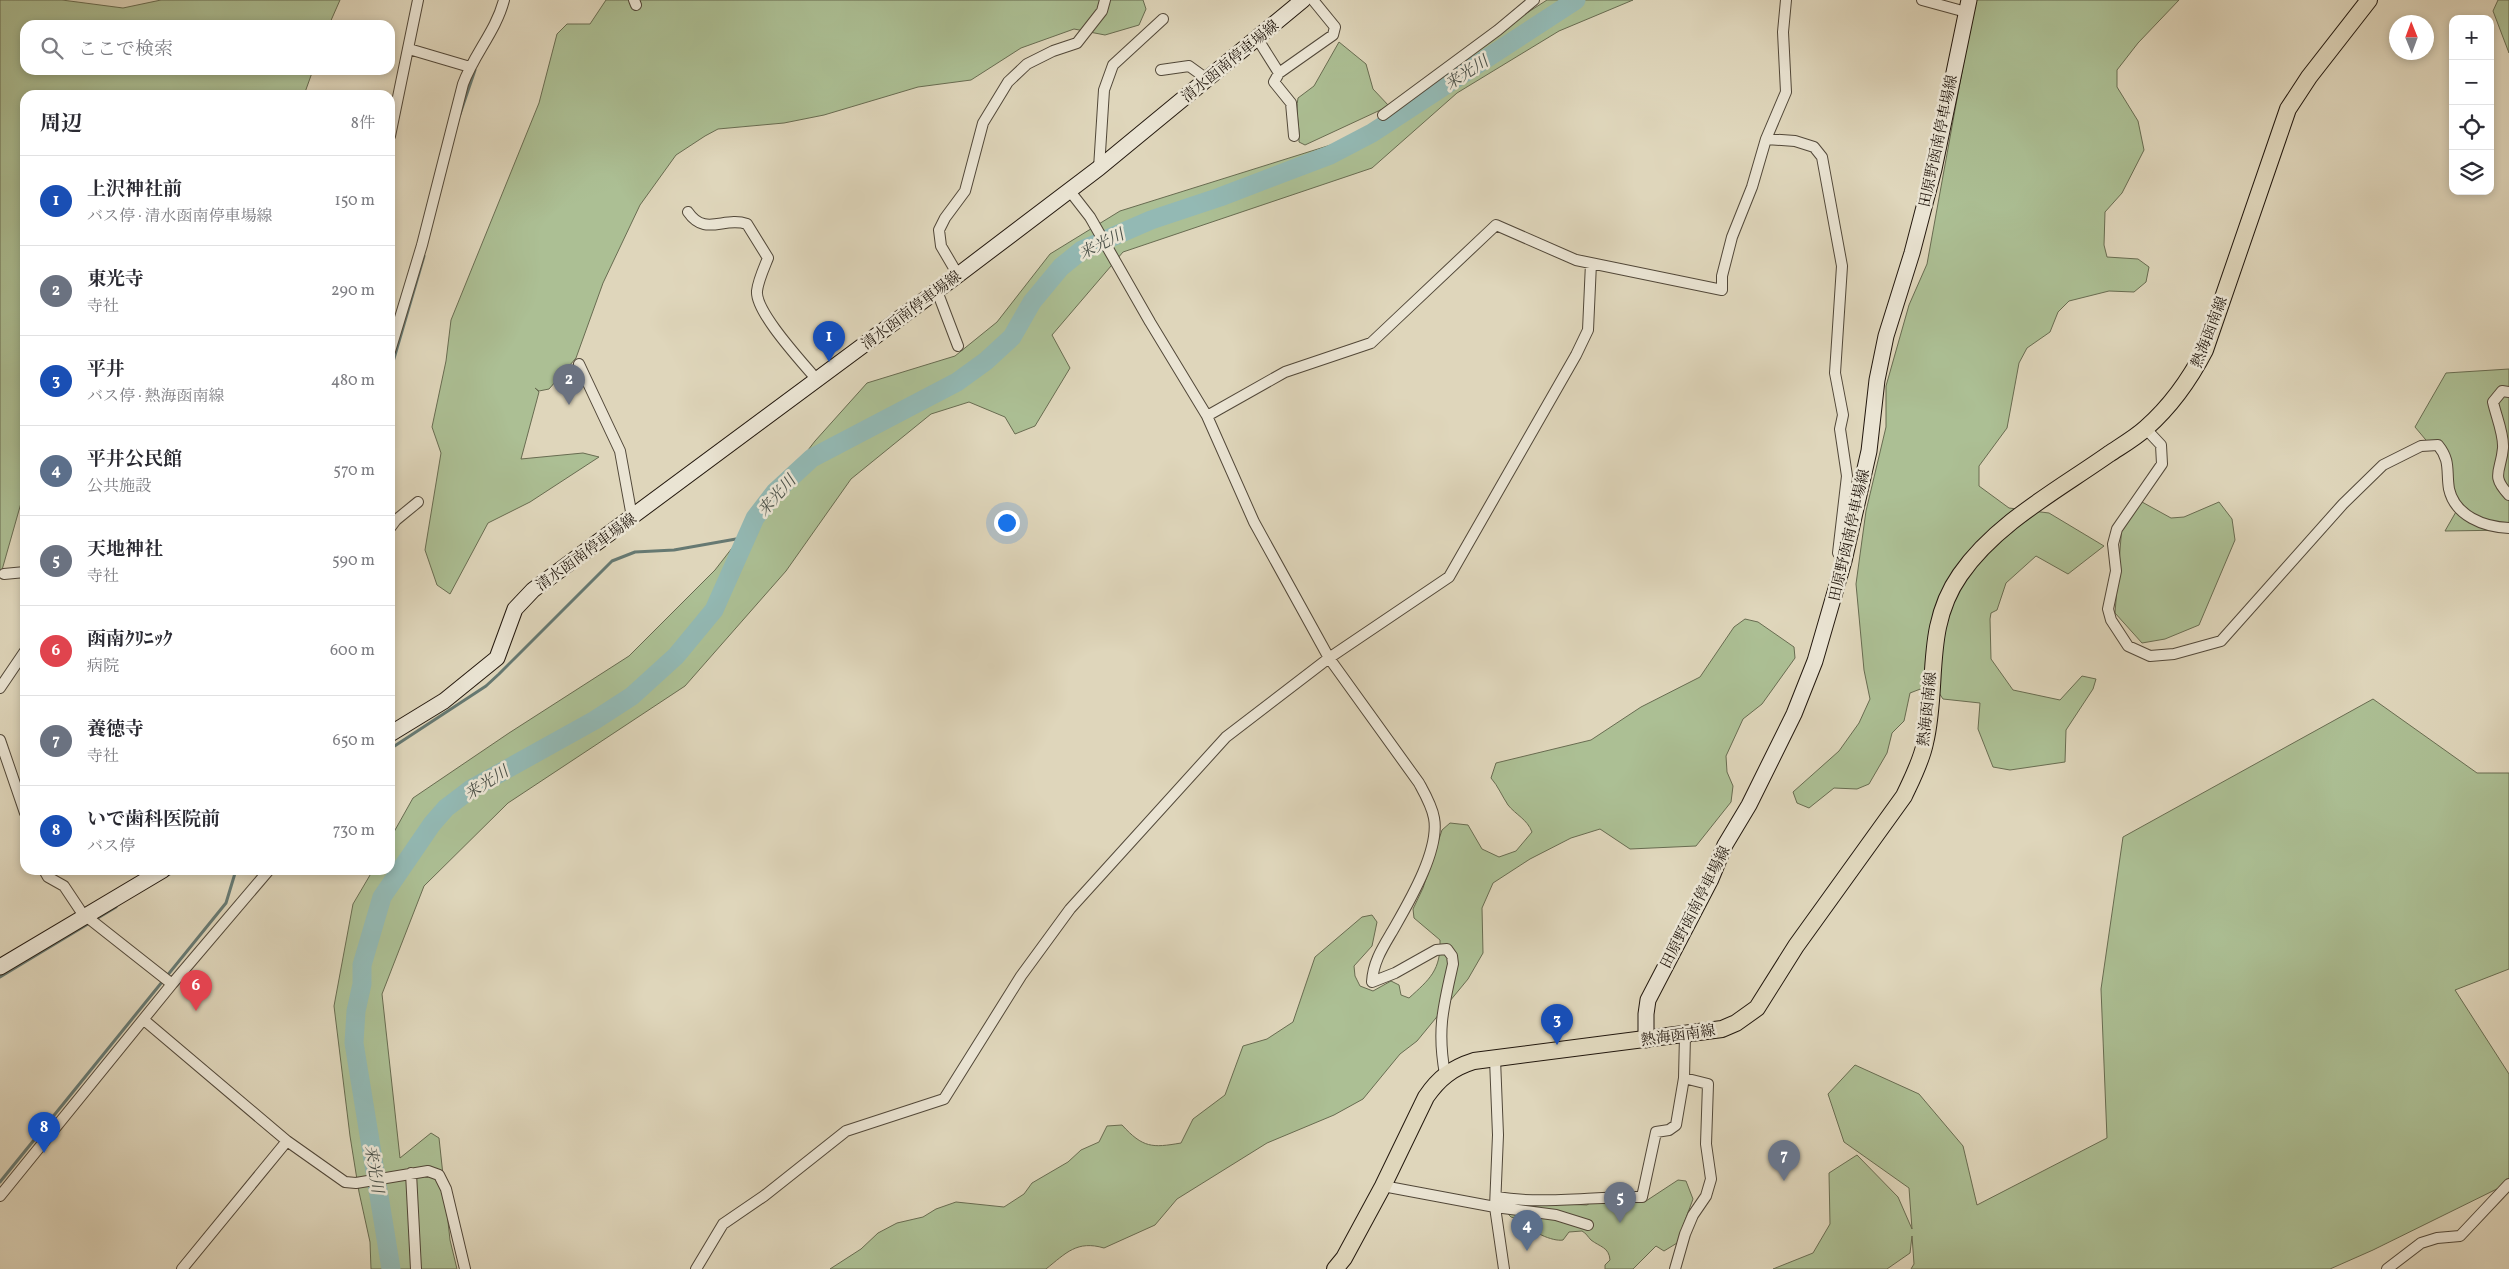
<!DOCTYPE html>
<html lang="ja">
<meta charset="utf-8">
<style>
:root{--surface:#fff;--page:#f2f2f3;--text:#2b2b33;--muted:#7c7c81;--line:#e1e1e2;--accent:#0b8043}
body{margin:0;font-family:Vollkorn,"Noto Serif JP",serif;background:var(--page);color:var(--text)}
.controls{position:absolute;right:15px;top:15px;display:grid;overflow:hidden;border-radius:10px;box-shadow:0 2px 8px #0003}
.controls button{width:45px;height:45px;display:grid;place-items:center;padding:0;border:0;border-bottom:1px solid var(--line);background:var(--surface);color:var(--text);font:25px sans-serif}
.compass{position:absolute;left:2389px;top:15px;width:45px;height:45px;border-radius:50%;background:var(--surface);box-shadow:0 2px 8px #0003;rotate:359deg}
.you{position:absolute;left:1006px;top:522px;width:18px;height:18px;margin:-12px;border:4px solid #fff;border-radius:50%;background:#1a73e8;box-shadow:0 0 0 8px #1a73e833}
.badge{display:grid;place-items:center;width:32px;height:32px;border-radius:50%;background:var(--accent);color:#fff;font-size:16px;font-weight:700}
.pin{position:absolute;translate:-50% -41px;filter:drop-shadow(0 1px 2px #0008)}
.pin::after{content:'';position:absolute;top:26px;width:18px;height:15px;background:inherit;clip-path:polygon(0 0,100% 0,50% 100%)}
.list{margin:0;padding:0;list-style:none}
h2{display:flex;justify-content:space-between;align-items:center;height:65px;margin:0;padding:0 20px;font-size:21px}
h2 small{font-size:16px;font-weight:400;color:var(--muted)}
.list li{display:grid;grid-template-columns:32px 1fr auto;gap:15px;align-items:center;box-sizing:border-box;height:90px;padding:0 20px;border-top:1px solid var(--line)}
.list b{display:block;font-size:19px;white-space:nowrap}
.list p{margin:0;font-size:16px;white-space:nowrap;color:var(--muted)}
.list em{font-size:16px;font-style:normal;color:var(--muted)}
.icon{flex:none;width:28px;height:28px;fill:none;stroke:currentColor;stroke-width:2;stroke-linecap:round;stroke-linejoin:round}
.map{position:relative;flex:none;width:2509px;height:1269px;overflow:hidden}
.search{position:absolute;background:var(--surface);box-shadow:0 2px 8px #0003;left:20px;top:20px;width:375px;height:55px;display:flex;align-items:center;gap:12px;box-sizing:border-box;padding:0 18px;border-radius:15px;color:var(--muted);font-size:19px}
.panel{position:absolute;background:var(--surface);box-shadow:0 2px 8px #0003;left:20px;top:90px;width:375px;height:785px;border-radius:15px}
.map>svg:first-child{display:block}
.green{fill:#acbf94;stroke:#686c51}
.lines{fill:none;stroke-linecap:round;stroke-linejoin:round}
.stream{stroke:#667972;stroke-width:3}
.river{stroke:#93b9b4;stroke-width:19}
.street-casing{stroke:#524839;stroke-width:12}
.secondary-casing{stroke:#23180e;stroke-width:17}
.primary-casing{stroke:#23180e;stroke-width:18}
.street{stroke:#eae4d3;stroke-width:10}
.secondary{stroke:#eae4d3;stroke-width:15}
.primary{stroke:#dfd6bb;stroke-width:16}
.labels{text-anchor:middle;stroke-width:5;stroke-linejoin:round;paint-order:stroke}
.street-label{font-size:15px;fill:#23180e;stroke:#eae4d3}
.water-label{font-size:16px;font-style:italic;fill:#4a5048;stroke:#eae4d3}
</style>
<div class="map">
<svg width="2509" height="1269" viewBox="0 0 2509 1269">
<rect width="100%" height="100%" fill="#dfd6bb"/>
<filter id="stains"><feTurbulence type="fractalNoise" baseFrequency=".004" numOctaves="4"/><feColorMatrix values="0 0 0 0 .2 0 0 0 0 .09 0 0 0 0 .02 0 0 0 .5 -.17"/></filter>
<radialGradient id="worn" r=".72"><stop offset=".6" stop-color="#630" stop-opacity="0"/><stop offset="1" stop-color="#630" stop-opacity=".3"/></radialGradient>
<path class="green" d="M0,0H62L123,8L161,0H340L329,25H25V70H313L304,95H25V489L0,577Z
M606,0H1143L1146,9L1139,25L1105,35L1074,29L1021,48L971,80L918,87L824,115L784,123L718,129L705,136L676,155L640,205L603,283L576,358L549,389L539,391L535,388L539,392L521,459L583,453L599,457L530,502L488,523L450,594L437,585L425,550L441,453L432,427L446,361L451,320L539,103L557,34L567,24H590Z
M1547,0H1633L1559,31L1457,93L1372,168L1123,252L1052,335L1070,368L1035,426L1015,434L1005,417L969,402L931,414L851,479L786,571L685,686L508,803L424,886L382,994L400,1158L431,1133L439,1138L450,1240L457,1269H371L370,1242L359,1192L350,1136L334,1006L353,904L373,870H390V839L413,798L509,733L629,656L715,570L815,441L867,383L955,356L997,322L1050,254L1120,211L1353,138L1421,91L1491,36Z
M1975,0H2179L2138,43L2117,70V87L2138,121L2144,150L2122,193L2105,212L2104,245L2107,257L2138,259L2149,267L2146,282L2134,292L2109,291L2069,301L2058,312L2050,332L2027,348L2019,363L2007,428L1979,466V486L2009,508L2049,513L2104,546L2068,574L2036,556L2006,583L1997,610L1991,613L1990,619L1991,659L2013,690L2060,700L2082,676L2096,679L2093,689L2066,730L2065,762L2010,770L1993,767L1978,729L1980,703L1943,699L1937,690L1931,652L1923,688L1910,693L1904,721L1892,733L1887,753L1869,784L1857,789L1834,788L1809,808L1797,803L1793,792L1839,751L1859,723L1870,699L1864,670L1856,584L1866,511L1886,427V386L1909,305L1927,264Z
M2498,0H2509V53L2493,11Z
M1339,42L1366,64L1373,89L1389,106L1305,145L1299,142C1300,126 1295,113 1298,98L1314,86Z
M2509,369V530L2445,531L2457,510L2441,458L2415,427L2446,373Z
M2142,502L2171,518L2184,517L2219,502L2232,519L2235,540L2199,625L2165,639L2142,643L2115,613L2122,525Z
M1745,619L1758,622L1794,647L1795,658L1762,704L1743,719L1726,756L1727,772L1733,786L1731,802L1696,846L1630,849L1600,829L1571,838L1530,859L1493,883L1482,908L1483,953L1468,979L1417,1041L1400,1054L1363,1099L1334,1115L1267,1143L1177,1199L1155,1225L1104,1248C1077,1240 1066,1253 1046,1269H830L861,1249L878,1233L897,1223L923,1217L936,1209L956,1202L1004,1207L1024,1194L1032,1183L1068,1162L1081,1150L1099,1142L1107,1126L1122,1125C1143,1148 1152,1148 1181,1143L1193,1119L1225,1095L1243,1046L1267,1039L1293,1022L1315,957L1362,917L1372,915L1377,922L1372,946L1354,966L1355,976L1360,986L1373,991L1391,981L1399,985L1401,995L1409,998C1430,979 1441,970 1440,940L1414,918L1413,909L1423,888L1442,830L1450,823L1468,825L1482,849L1499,857L1516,851L1532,832C1527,819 1516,815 1508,805C1502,796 1498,786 1491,778L1496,763L1591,740L1641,707L1700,677L1734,627Z
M2373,699L2477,773H2509V969L2455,990L2509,1074V1183L2373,1250L2330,1269H1911L1914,1264L1912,1236L1910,1253L1887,1269H1773L1813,1253L1830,1224L1829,1173L1857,1155L1898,1197L1912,1229L1909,1188L1844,1142L1828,1094L1855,1065L1919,1094L1963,1146L1977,1205L2107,1138L2101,989L2123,837Z
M1678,1180L1686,1181L1693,1199L1683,1226L1682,1240L1664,1251L1656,1246L1633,1269H1605V1265L1610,1260C1609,1247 1600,1247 1591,1240C1588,1237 1586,1233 1582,1231L1569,1232L1563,1240C1553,1242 1528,1231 1525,1221L1511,1217L1507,1213L1511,1202L1587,1205L1593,1201L1625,1198L1636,1202L1646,1201Z"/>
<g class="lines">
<path class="stream" d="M460,114L475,70
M390,372L424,256
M390,749L486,686L499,674L612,561L635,552L674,550L736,539L743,540
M166,876L177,870
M0,977L116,907
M0,1182L226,903L236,870"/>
<path class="river" d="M391,1269L354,1043L356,1011L362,984V965L382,897L432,824L446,808L471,789L595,720L632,696L676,656L714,610L755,518L775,492L812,458L957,382L986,361L1012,337L1032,302L1061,267L1082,250L1151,220L1220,197L1330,155L1372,133L1576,0"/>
<g class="street-casing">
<path id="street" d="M634,0L636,5
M1922,0L1966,12
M1257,38L1279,73L1333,35L1335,27L1313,0
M409,49L470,67
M1161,70L1189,66L1207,79
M1279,73L1274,82L1291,103L1294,136
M1383,115L1498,30L1534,0
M390,136L418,0
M1766,139L1795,141L1814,147L1822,157L1842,266L1835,373L1843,415L1840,429L1847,476L1838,553L1844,561
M1099,168L1104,90L1113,65L1163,19
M1069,190L1090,217L1150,322L1207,416L1254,522L1329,658L1419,783C1425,794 1432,806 1434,818C1440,850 1409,902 1393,930C1383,947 1373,962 1372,982L1395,973L1436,950L1447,949L1452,956L1453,964C1443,1008 1437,1030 1445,1074
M688,212C705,237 724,216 747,224L768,258C764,268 758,281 757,291C755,312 803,363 817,380
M958,275L941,246L939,230L945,218L965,191L983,123L1008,82L1027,64L1053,51L1077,43L1102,11L1105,0
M937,291L958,346
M390,351L422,245L463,84C474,54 496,31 504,0
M579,364L620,451L632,517
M2509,392L2502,391L2493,402C2496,416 2504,434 2503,448C2501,472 2490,475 2509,495
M1207,416L1285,372L1371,343L1496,225L1576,260L1722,290V276L1732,237L1752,187L1766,139L1786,92L1783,32L1786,0
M2146,429L2161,445L2162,464L2117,529L2113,544L2116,571L2108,609L2111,620L2128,646L2150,656L2174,654L2221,641L2343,504L2383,465L2421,446L2438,445C2451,461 2446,471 2449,489C2455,516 2484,527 2509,528
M390,528L396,520L418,502
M4,574L25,572
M0,688L25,651
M0,740L25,813
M44,870L48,877L64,886L82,913L172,984
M144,1020L287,1141L345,1182L356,1183L428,1171L439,1175L446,1189L465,1269
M1495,1059L1498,1135L1495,1207L1556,1215L1588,1225
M411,1173L416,1269
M1383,1186L1495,1207L1504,1269
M0,1196L172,984L269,870
M1496,1197C1544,1205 1594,1196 1642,1197L1656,1132L1669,1130L1676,1125L1684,1078L1685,1035
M182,1269L287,1141
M696,1269L723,1224L764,1196L846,1131L944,1099L1021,976L1070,909L1226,737L1329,658L1449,577L1576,355L1588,330L1591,263
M1675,1269L1685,1234L1693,1215L1706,1196L1711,1179L1706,1144L1708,1084L1684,1078
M2387,1269L2421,1243L2437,1238L2460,1236L2509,1184"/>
</g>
<g class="secondary-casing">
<path id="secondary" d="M390,734L444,701L497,658L515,609L533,590L958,275L1099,168L1303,0
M0,967L163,870
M1646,1040V1014L1648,1000L1711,879L1725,845L1749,805L1794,714L1815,661L1844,561L1869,451L1877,380L1886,336L1912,253L1934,169L1969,0"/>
</g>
<g class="primary-casing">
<path id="primary" d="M1335,1269L1344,1258L1383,1186L1426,1097C1439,1078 1452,1068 1474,1061L1722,1029L1736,1023L1757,1008L1796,946L1904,796C1912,779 1921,762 1925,743C1939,685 1923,628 1960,575C1996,523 2058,490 2109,454C2121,446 2135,438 2146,428C2171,406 2190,379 2205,350L2288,109L2309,77L2369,0"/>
</g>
<use href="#street" class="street"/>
<use href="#secondary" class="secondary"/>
<use href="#primary" class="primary"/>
</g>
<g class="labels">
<g class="street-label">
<text transform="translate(1230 61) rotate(-39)" y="5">清水函南停車場線</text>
<text transform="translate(1938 141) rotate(-78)" y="5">田原野函南停車場線</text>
<text transform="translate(911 310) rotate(-37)" y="5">清水函南停車場線</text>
<text transform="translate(2209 332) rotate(-69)" y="5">熱海函南線</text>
<text transform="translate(1849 535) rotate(-77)" y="5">田原野函南停車場線</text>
<text transform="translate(586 552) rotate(-36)" y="5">清水函南停車場線</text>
<text transform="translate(1927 709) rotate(-84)" y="5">熱海函南線</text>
<text transform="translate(1695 907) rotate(-63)" y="5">田原野函南停車場線</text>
<text transform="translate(1678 1035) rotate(-8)" y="5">熱海函南線</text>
</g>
<g class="water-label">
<text transform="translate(1466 72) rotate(-33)" y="6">来光川</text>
<text transform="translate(1101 243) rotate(-26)" y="6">来光川</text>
<text transform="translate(776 495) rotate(-48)" y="6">来光川</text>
<text transform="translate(486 782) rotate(-32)" y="6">来光川</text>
<text transform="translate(375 1169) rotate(81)" y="6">来光川</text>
</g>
</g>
<rect width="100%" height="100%" filter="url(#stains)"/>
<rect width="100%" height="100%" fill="url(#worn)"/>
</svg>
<div class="controls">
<button>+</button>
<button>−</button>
<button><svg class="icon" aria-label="locate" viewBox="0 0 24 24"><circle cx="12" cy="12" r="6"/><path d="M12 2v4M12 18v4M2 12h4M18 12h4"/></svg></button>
<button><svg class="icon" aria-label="layers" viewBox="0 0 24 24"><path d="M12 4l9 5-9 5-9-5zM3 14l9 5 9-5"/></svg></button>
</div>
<svg class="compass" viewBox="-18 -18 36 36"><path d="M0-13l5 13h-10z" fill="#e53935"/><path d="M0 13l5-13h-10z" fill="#7c7c81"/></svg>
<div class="you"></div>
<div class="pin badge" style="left:829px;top:362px;background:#1a4fb4">1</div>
<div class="pin badge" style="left:569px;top:405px;background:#6b7280">2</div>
<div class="pin badge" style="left:1557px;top:1045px;background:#1a4fb4">3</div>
<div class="pin badge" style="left:1527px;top:1251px;background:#5c6f8a">4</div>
<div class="pin badge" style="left:1620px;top:1223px;background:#6b7280">5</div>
<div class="pin badge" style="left:196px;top:1011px;background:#e0444e">6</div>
<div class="pin badge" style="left:1784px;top:1181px;background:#6b7280">7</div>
<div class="pin badge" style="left:44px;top:1153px;background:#1a4fb4">8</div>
<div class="search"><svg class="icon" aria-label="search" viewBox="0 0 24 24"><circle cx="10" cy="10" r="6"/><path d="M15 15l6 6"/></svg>ここで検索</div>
<section class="panel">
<h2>周辺<small>8件</small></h2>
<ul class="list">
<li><span class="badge" style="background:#1a4fb4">1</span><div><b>上沢神社前</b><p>バス停 · 清水函南停車場線</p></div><em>150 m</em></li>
<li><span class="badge" style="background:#6b7280">2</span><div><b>東光寺</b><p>寺社</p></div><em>290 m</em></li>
<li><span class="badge" style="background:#1a4fb4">3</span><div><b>平井</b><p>バス停 · 熱海函南線</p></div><em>480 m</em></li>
<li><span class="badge" style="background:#5c6f8a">4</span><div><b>平井公民館</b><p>公共施設</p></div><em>570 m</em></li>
<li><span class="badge" style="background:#6b7280">5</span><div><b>天地神社</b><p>寺社</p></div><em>590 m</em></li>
<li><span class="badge" style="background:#e0444e">6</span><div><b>函南ｸﾘﾆｯｸ</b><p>病院</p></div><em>600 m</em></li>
<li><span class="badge" style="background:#6b7280">7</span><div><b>養徳寺</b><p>寺社</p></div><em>650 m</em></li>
<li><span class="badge" style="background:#1a4fb4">8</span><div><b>いで歯科医院前</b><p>バス停</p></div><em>730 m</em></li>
</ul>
</section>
</div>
